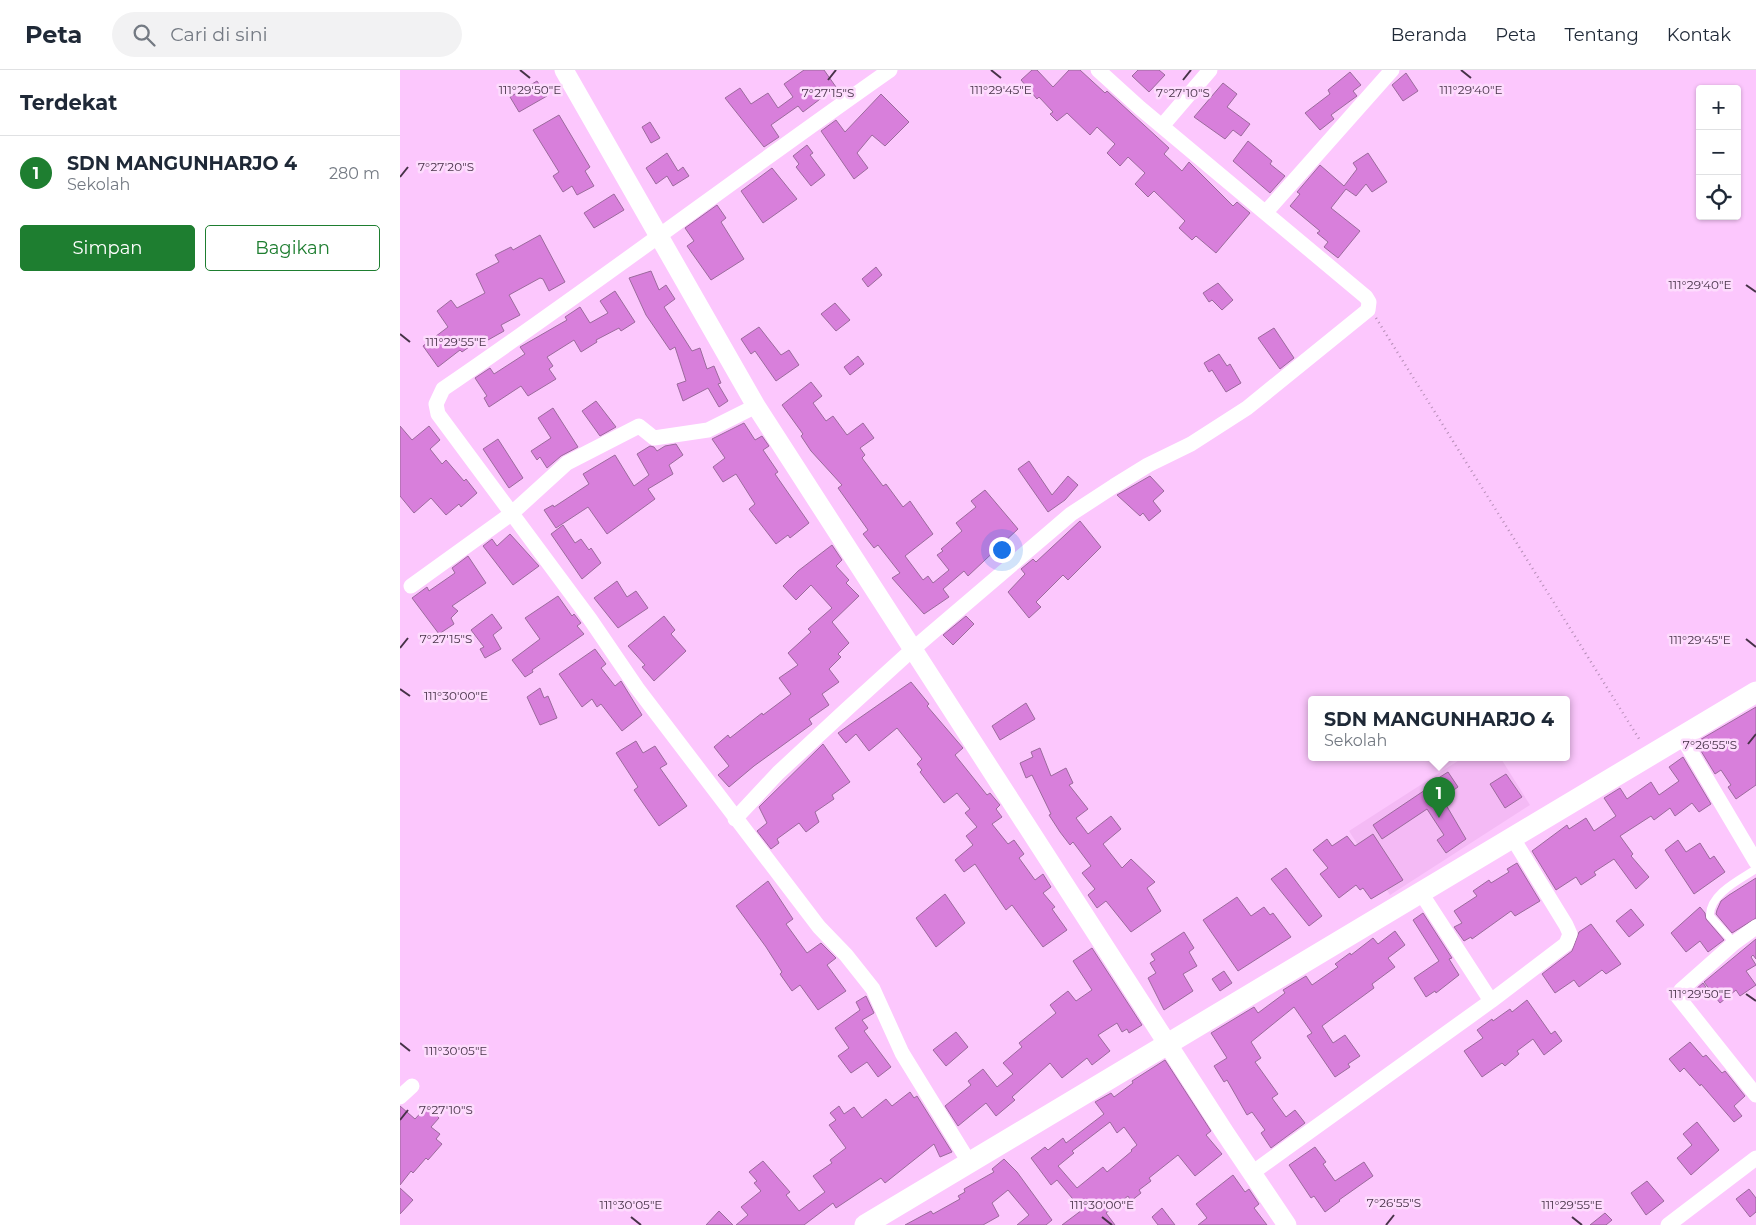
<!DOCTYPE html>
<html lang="id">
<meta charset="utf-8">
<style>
:root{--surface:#fff;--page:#f2f2f3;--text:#1f2937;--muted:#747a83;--line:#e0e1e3;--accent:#1e7e30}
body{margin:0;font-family:Montserrat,sans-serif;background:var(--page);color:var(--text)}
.controls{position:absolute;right:15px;top:15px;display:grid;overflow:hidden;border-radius:5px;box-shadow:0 1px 4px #0004}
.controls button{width:45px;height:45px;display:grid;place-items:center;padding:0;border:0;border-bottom:1px solid var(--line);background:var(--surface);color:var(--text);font:25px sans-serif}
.you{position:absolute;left:601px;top:479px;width:18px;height:18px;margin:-12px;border:4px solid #fff;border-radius:50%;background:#1a73e8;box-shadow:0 0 0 8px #1a73e833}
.badge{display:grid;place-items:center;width:32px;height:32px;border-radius:50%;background:var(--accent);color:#fff;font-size:16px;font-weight:700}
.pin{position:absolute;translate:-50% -41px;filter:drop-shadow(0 1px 2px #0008)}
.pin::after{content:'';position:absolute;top:26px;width:18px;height:15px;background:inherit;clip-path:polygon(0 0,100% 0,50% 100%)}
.popup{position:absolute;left:908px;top:626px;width:262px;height:65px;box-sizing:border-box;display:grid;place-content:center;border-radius:5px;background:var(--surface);filter:drop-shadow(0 1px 4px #0005);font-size:16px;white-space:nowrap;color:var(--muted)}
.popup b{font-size:19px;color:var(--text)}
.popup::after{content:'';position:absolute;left:50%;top:100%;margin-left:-10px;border:10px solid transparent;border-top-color:var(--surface)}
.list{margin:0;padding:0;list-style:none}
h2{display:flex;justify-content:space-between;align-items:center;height:65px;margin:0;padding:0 20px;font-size:21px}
h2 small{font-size:16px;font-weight:400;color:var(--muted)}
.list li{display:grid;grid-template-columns:32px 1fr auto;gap:15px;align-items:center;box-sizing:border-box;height:75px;padding:0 20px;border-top:1px solid var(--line)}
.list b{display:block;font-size:19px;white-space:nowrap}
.list p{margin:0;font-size:16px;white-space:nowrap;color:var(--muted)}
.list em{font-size:16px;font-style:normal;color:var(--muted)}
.actions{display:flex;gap:10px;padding:15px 20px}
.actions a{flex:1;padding:11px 0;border:1px solid var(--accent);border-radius:5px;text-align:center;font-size:18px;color:var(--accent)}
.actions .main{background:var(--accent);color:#fff}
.icon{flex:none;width:28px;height:28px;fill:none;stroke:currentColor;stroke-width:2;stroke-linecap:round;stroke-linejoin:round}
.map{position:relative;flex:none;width:1356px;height:1155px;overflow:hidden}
header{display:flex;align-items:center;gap:30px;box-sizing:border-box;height:70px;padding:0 25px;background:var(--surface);border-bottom:1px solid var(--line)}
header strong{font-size:24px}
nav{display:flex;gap:28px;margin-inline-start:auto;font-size:18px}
.search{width:350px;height:45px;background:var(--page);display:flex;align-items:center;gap:12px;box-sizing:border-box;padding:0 18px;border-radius:28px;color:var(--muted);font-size:19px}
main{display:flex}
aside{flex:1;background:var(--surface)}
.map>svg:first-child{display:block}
.built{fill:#f4baf5}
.building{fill:#d87fdb;stroke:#9b6a9c;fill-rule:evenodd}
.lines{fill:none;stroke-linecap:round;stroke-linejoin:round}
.path{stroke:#b78eb8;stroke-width:2.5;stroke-dasharray:1 4;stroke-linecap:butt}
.service{stroke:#fff;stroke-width:8}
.minor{stroke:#fff;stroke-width:15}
.tertiary{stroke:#fff;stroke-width:19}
.secondary{stroke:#fff;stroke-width:21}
.ticks{fill:none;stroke:#473248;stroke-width:2}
.ticks-label{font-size:12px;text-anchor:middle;fill:#473248;stroke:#fddcfd;stroke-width:5;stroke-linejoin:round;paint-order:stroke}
</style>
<header>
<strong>Peta</strong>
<div class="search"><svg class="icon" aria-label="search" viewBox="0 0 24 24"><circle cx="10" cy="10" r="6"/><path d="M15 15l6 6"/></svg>Cari di sini</div>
<nav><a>Beranda</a><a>Peta</a><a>Tentang</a><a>Kontak</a></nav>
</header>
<main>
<aside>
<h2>Terdekat<small></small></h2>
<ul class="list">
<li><span class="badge">1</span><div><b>SDN MANGUNHARJO 4</b><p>Sekolah</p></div><em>280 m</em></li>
</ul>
<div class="actions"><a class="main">Simpan</a><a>Bagikan</a></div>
</aside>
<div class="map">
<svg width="1356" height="1155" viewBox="0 0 1356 1155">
<rect width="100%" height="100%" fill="#fcc7fd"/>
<path class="built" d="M1064,687H1100L1130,735L990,825L949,761Z"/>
<path class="building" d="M404,0H424L436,17L403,42L398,36L371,55L379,67L364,77L325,28L340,18L351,34L368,23L378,38L393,27L384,14Z
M632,0H637L653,17L669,0H680L705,23L707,21L769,78L764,84L782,101L789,92L833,136L837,132L850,143L816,183L796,166L792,170L779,158L785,151L754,121L748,127L735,114L745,103L728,87L720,96L707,83L715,74L697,57L690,65L667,43L657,51L650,44L653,42L639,27L637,29L621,10Z
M738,0H759L765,5L749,22L732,6Z
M950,2L961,15L953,21L957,26L931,45L934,49L920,60L905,43L930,24L928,20Z
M1006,3L1018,21L1003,31L992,15Z
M137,11L147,26L119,42L110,27Z
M823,13L837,24L827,37L850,54L841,66L833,60L825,69L794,47Z
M481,24L509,52L485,76L472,65L457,83L468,98L454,109L421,61L436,50L445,62Z
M159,45L190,97L185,101L194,116L177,125L172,116L163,122L153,106L159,102L133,60Z
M250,52L260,68L251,73L242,57Z
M848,71L872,91L870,94L885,106L870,123L833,91Z
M407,75L413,83L410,85L425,105L411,116L396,97L399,94L393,86Z
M267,83L278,101L283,97L289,106L273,116L267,106L256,114L246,98Z
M968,83L987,112L972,122L966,114L956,126L946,119L931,138L960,161L938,188L924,177L928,172L917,163L920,161L890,136L900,124L897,122L920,95L944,116L957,99L953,93Z
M372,98L397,129L363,153L341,121Z
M214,124L224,140L194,158L184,143Z
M317,135L326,148L321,152L344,189L311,210L287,176L294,171L285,158Z
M140,165L165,212L149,221L143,209L140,208L109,225L120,245L101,255L104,261L88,270L86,265L62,282L60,280L38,297L23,276L48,257L37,241L51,230L57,238L85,223L76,204L99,192L95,185L111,177L113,180Z
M476,197L482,205L468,217L462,209Z
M251,201L259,220L266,215L275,229L264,237L292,281L300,278L307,299L314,296L321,313L318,314L328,331L319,337L308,318L283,331L277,314L286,311L275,277L270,280L246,245L229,208Z
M818,213L833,230L822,240L812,230L809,232L803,223Z
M215,221L235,252L221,261L219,258L196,270L197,272L181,282L174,270L147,287L153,296L149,299L156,309L128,326L121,316L89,337L84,328L87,326L75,308L90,298L94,304L125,284L120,277L167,250L165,247L180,237L190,253L208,243L200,231Z
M435,233L450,250L436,261L421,244Z
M359,257L381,285L389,280L399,295L376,311L355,281L351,284L341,269Z
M874,258L894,288L880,299L858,268Z
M819,284L827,296L830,294L841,313L826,322L812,300L809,302L804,293Z
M458,286L464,294L450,305L444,297Z
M411,312L422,326L413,333L426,351L433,346L447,365L463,353L474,368L460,378L465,385L462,388L483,416L486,414L503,437L510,431L533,464L505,486L523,510L528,506L533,513L549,500L537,485L543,481L541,479L562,461L556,453L576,437L571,431L585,420L618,459L568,506L564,501L543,519L549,527L524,544L492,508L500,503L478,475L474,478L463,464L468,460L438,418L442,415L411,381L401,366L403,364L382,335Z
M196,331L216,357L200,366L182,341Z
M153,338L178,377L161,386L147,398L140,387L137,390L131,381L151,368L138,348Z
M344,353L355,370L362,366L369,376L363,380L378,402L375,404L409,453L390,468L388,465L376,474L349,439L355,434L336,404L323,412L313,397L325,388L312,369Z
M0,356L12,370L29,356L40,370L30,379L42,394L46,390L64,411L66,409L77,423L61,437L59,434L46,445L31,428L14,443L0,426Z
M98,369L123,408L109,418L83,379Z
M276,374L283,385L269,395L273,404L248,419L255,429L207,464L188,437L156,458L144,440L153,435L154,437L189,414L183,404L215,385L234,416L249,405L237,384L250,376L254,377L257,381L265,376Z
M629,391L652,425L668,406L678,415L665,430L648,442L618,399Z
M750,406L764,421L753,431L761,441L749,451L743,443L740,446L717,425Z
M680,451L701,477L668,510L663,505L636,532L641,537L629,548L608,522L625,504L621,499L633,489L636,492Z
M163,455L175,473L181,469L189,480L191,478L201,493L182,509L151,464Z
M110,464L139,496L113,515L83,476L92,469L97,476Z
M432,475L442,490L436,496L449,510L446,513L459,526L432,552L449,573L438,584L441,587L429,599L439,612L422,624L429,635L409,649L412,654L354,696L329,717L318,705L329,696L314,677L328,665L330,668L362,643L363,645L391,624L379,608L398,595L388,583L411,562L408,559L432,538L411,515L396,530L383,516L398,501Z
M68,486L86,513L52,536L58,541L51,548L54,554L39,564L12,528L27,517L29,521L55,503L52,498Z
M217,511L227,527L236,521L248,538L218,558L194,528Z
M158,526L172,546L174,544L181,553L177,556L184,564L132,600L133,602L125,607L112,590L140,569L125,548Z
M92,544L102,558L93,565L101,579L85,588L80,579L84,577L71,560Z
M264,546L275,560L271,564L286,581L254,611L242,597L245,595L228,576Z
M566,546L574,554L553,575L543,565Z
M195,579L206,594L201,598L215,616L221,611L242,645L222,661L201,634L197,637L192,629L182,637L159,604Z
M511,612L529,634L527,636L563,678L555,685L587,725L590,723L600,735L596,739L602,747L592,754L608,774L614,770L624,784L619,788L635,810L643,804L651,817L643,823L655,837L652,839L667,860L643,877L612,835L606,840L575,794L564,802L555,790L573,775L566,766L577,757L565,743L570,739L557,723L544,733L520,702L522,700L517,694L522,689L497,658L469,681L456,664L446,673L438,663Z
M140,618L144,628L148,626L157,648L140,655L127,627Z
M626,633L635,649L600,670L592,656Z
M1356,637V715L1336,729L1328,717L1331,715L1321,700L1315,704L1298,676L1300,675L1298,671Z
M236,671L243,683L255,676L267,694L260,698L287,736L259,756L234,720L238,717L216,683Z
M423,674L450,712L432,725L434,729L415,742L419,752L406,762L399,753L377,769L379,773L371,779L357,761L367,753L359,737Z
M640,678L651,706L666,698L673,713L669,715L688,739L676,748L688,764L711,746L721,759L703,774L722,798L731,789L755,812L747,818L761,841L731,862L706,831L697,838L688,825L695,819L682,803L691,796L673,772L670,775L660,762L649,745L651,744L632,705L626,708L620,693L633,687L631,682Z
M1283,687L1311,734L1299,742L1292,733L1275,746L1270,738L1254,750L1251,746L1220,766L1233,784L1231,786L1249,807L1236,819L1214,789L1194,802L1196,805L1181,815L1176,807L1156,820L1132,781L1167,755L1169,759L1186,748L1194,761L1216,746L1204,728L1220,718L1227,729L1251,712L1259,725L1279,711L1269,697Z
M1048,702L1058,717L1042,728L1066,769L1046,783L1037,770L1044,765L1027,739L982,769L973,755L1034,714L1032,712Z
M1106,704L1122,727L1105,738L1090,714Z
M973,764L1003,810L971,829L963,818L960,820L956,815L939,828L920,804L928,798L913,780L927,769L932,776L947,766L955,776Z
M1278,770L1286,782L1300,773L1310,789L1314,786L1325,802L1294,824L1265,780Z
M1117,793L1140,831L1115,846L1111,841L1072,869L1071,867L1064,871L1054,857L1062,853L1054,841L1077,826L1073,821L1089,810L1091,813L1109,802L1107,799Z
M886,798L922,846L909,856L871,809Z
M1356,808V848L1332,863L1316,844L1317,840L1321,831L1329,825Z
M368,811L393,849L386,854L407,883L421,873L436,888L427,895L446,921L418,940L400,915L392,921L380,904L382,902L366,877L336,836Z
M545,824L565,853L536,877L516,848Z
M837,827L851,846L864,837L870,845L873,843L891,867L838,901L803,850Z
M1300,837L1305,843L1306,849L1324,870L1308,882L1300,871L1286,882L1271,863Z
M1231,839L1244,855L1229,867L1216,851Z
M1023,843L1052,888L1049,889L1059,905L1036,923L1035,921L1026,927L1014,908L1039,891L1013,850Z
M1191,854L1221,894L1206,904L1202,900L1179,917L1174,910L1155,923L1142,904L1172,881L1179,862Z
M995,861L1005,875L988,888L995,897L972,914L974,918L922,956L933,973L945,965L960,986L948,994L950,997L935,1007L907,966L912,963L894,937L851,972L861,988L855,992L878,1024L872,1028L886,1047L895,1040L905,1053L871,1078L861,1063L865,1060L852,1042L847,1045L827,1010L824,1012L814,996L827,988L811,963L854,937L858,943L885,923L883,920L906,906L912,915L938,897L935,894L950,883L951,885L973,868L978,874Z
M784,862L794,878L789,882L797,896L783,904L793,921L764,940L748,908L756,903L750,893L755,890L751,884Z
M1356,869V889L1353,885L1351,887L1356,895L1346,901L1356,915L1340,926L1336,920L1320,933L1304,912Z
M692,878L742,955L729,963L727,959L722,962L717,953L698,965L710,981L692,995L687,988L662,1008L650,993L612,1027L615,1030L596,1046L586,1033L558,1056L545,1036L571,1015L568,1011L583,999L597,1017L613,1004L603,993L622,977L619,973L656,943L650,935L668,921L676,931L692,920L673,891Z
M824,901L832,913L820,921L812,909Z
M1303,913L1306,917L1292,929L1289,925Z
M466,926L474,943L462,950L468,958L464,961L491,997L478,1007L467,992L451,1003L438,986L449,978L435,958L460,940L456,932Z
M1127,930L1151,964L1155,961L1162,971L1144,985L1133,969L1117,981L1119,984L1105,996L1102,993L1082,1007L1064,981L1083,968L1077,960L1092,949L1093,951L1110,939L1112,942Z
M556,962L568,977L546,996L533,980Z
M1290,972L1303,987L1306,985L1322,1003L1325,1001L1345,1026L1334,1036L1342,1046L1334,1052L1301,1014L1300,1016L1284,998L1280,1002L1269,989Z
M765,990L811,1061L806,1065L822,1084L795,1106L778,1085L749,1108L751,1111L739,1120L741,1123L731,1131L728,1126L706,1143L715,1155H662L682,1140L657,1110L651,1115L631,1088L645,1077L648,1080L663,1068L666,1073L704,1044L695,1032L711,1023L714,1027L733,1013L732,1011ZM710,1052L717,1063L724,1057L737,1075L731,1080L732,1081L707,1102L703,1097L677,1118L658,1096L674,1083L672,1081Z
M510,1022L514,1028L517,1026L552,1082L540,1087L534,1074L485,1113L481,1108L436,1138L433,1133L404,1155H336L348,1145L341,1137L361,1121L354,1113L357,1111L349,1102L363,1091L390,1122L386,1125L399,1141L425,1122L413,1106L432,1093L430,1090L446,1078L429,1055L436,1050L430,1043L439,1036L444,1044L454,1037L462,1048L486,1029L492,1036Z
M0,1036L15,1049L27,1036L39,1048L31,1057L40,1064L36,1069L42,1074L28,1090L26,1088L13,1103L11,1101L0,1115Z
M1297,1052L1319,1080L1291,1105L1277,1088L1292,1075L1283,1064Z
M915,1077L926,1092L923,1094L935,1111L964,1092L973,1106L939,1130L940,1131L925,1142L914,1126L911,1128L889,1095Z
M604,1089L617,1102L652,1150L646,1155H617L629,1145L608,1120L592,1133L599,1146L583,1155H505L531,1141L533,1144L560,1129L558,1126L565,1122L564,1119L594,1102L592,1099Z
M833,1105L845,1122L849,1119L859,1134L854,1138L867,1155H798L807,1148L796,1134Z
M1247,1111L1264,1131L1246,1145L1231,1123Z
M0,1118L13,1130L0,1144Z
M1349,1119L1356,1128V1142L1350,1147L1336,1129Z
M762,1138L775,1155H758L752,1147Z
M319,1141L333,1155H306Z
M1205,1143L1212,1150L1206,1155H1190Z"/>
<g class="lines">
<path class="path" d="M976,248L1241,672"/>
<path class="service" d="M1334,873L1310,846C1309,824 1341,809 1356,799"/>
<path class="minor" d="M490,0C340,105 194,216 43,319L36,334L38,344L190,549L237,618L419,857L446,885L473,919L502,983L569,1092
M762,56L810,0
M866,142L992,0
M11,516L111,444L167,393L239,356L254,368L308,360L356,336
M1282,667L1356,792
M335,749L378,703L447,639L513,579L671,444L714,416L748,395L791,374L847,338L968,240L969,232L966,227L740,38L698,0
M1021,823L1091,931
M1356,857L1334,873L1281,920L1278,927L1356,1025
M0,1027L12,1016
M852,1103L1091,931L1166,874L1170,864L1166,855L1112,767
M1268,1155L1356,1088"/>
<path class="tertiary" d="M164,0L356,336L825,1063L887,1155"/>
<path class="secondary" d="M465,1155L1356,622"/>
</g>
<path class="ticks" d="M120,0L130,8M591,0L601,8M1061,0L1071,8M428,10L436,0M783,10L791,0M0,107L8,97M1346,215L1356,222M0,264L10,272M1346,569L1356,577M0,578L8,568M0,619L10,626M1348,674L1356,664M1346,924L1356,931M0,973L10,981M0,1050L8,1040M231,1147L241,1155M702,1147L712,1155M1172,1147L1182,1155M986,1155L994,1145"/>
<g class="ticks-label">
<text x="130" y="24">111°29'50"E</text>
<text x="601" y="24">111°29'45"E</text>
<text x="1071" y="24">111°29'40"E</text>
<text x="428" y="27">7°27'15"S</text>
<text x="783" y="27">7°27'10"S</text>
<text x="46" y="101">7°27'20"S</text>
<text x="1300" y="219">111°29'40"E</text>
<text x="56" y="276">111°29'55"E</text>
<text x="46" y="573">7°27'15"S</text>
<text x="1300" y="574">111°29'45"E</text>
<text x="56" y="630">111°30'00"E</text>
<text x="1310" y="679">7°26'55"S</text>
<text x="1300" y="928">111°29'50"E</text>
<text x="56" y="985">111°30'05"E</text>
<text x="46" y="1044">7°27'10"S</text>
<text x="994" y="1137">7°26'55"S</text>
<text x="231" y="1139">111°30'05"E</text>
<text x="702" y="1139">111°30'00"E</text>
<text x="1172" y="1139">111°29'55"E</text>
</g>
</svg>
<div class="controls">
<button>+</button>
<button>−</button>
<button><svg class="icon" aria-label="locate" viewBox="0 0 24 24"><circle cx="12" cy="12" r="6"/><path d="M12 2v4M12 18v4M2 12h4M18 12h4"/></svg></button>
</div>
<div class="you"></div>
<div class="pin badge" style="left:1039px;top:748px">1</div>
<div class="popup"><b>SDN MANGUNHARJO 4</b>Sekolah</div>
</div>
</main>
